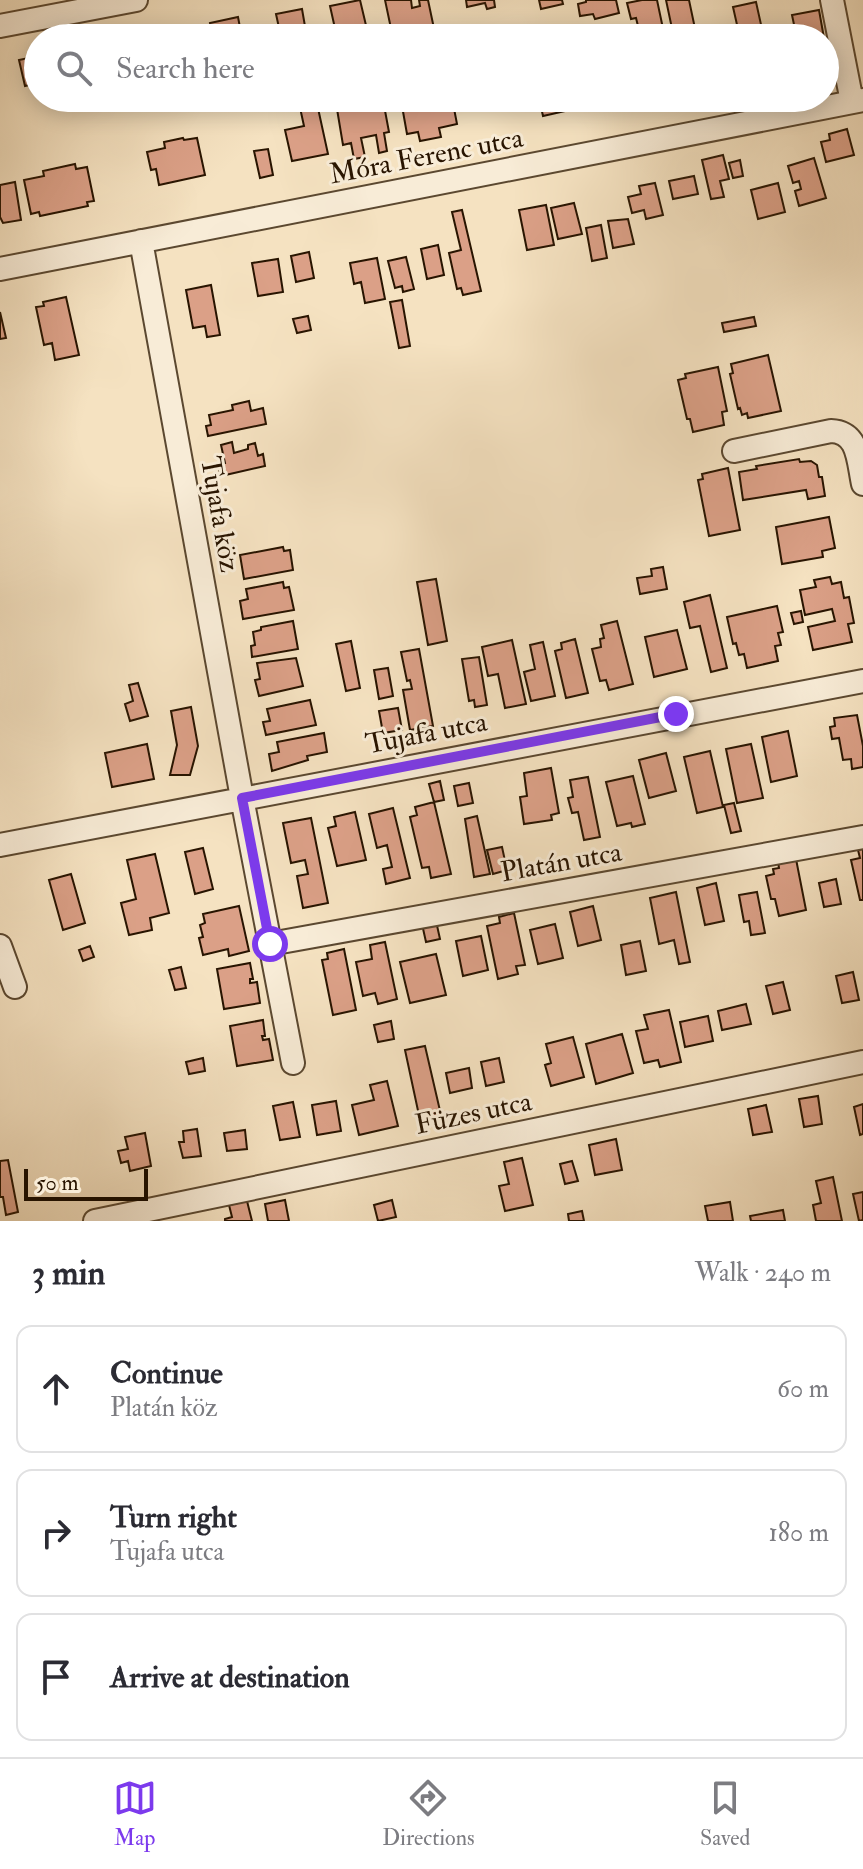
<!DOCTYPE html>
<meta charset="utf-8">
<style>
:root{--surface:#fff;--page:#f7f7f7;--text:#2b2b33;--muted:#7c7c81;--line:#e1e1e2;--accent:#7c3aed}
body{margin:0;font-family:"IM FELL Double Pica",serif;background:var(--page);color:var(--text)}
.scale{position:absolute;left:24px;bottom:20px;width:124px;box-sizing:border-box;padding-left:8px;border:4px solid #281400;border-top:0;font-size:22px;line-height:28px;white-space:nowrap;color:#281400;-webkit-text-stroke:6px #f8ecd7;paint-order:stroke}
.stop{position:absolute;width:24px;height:24px;margin:-18px;border:6px solid #7c3aed;border-radius:50%;background:#fff}
.stop.end{background:#7c3aed;border-color:#fff;box-shadow:0 2px 8px #0008}
.list{margin:0;padding:0;list-style:none}
h2{display:flex;justify-content:space-between;align-items:center;height:104px;margin:0;padding:0 32px;font-size:34px}
h2 small{font-size:26px;font-weight:400;color:var(--muted)}
.list li{display:grid;grid-template-columns:52px 1fr auto;gap:24px;align-items:center;box-sizing:border-box;height:128px;margin:0 16px 16px;padding:0 16px;border:2px solid var(--line);border-radius:16px}
.list b{display:block;font-size:30px;white-space:nowrap}
.list p{margin:0;font-size:26px;white-space:nowrap;color:var(--muted)}
.list em{font-size:26px;font-style:normal;color:var(--muted)}
.icon{flex:none;width:44px;height:44px;fill:none;stroke:currentColor;stroke-width:2;stroke-linecap:round;stroke-linejoin:round}
.map{position:relative;flex:none;width:863px;height:1221px;overflow:hidden}
.search{position:absolute;background:var(--surface);box-shadow:0 4px 20px #0003;left:24px;right:24px;top:24px;height:88px;display:flex;align-items:center;gap:20px;box-sizing:border-box;padding:0 28px;border-radius:44px;color:var(--muted);font-size:30px}
.sheet{height:536px;background:var(--surface)}
nav{display:flex;justify-content:space-around;align-items:center;box-sizing:border-box;height:112px;border-top:2px solid var(--line);background:var(--surface);font-size:22px;color:var(--muted)}
nav a{display:grid;justify-items:center;gap:4px}
nav .on{color:var(--accent)}
.map>svg:first-child{display:block}
.building{fill:#dba087;stroke:#281400;stroke-width:2}
.lines{fill:none;stroke-linecap:round;stroke-linejoin:round}
.minor-casing{stroke:#5b4830;stroke-width:26}
.minor{stroke:#f8ecd7;stroke-width:22}
.route{stroke:#7c3aed;stroke-width:10}
.labels{text-anchor:middle;stroke-width:6;stroke-linejoin:round;paint-order:stroke}
.street-label{font-size:28px;fill:#281400;stroke:#f8ecd7}
</style>
<div class="map">
<svg width="863" height="1221" viewBox="0 0 863 1221">
<rect width="100%" height="100%" fill="#f5e2c1"/>
<filter id="stains"><feTurbulence type="fractalNoise" baseFrequency=".0025" numOctaves="4"/><feColorMatrix values="0 0 0 0 .2 0 0 0 0 .09 0 0 0 0 .02 0 0 0 .5 -.17"/></filter>
<radialGradient id="worn" r=".72"><stop offset=".6" stop-color="#630" stop-opacity="0"/><stop offset="1" stop-color="#630" stop-opacity=".3"/></radialGradient>
<path class="building" d="M360,0L369,38H348L346,30L336,33L330,6Z
M385,0H411L412,8L420,6L419,0H428L436,38H417L415,31L405,33L406,38H393Z
M466,0H494L495,7L487,9L485,3L467,7Z
M539,0H562L563,4L541,9Z
M586,0H616L619,13L595,19L593,14L580,16L578,4L586,2Z
M642,0H657L665,38H641L636,18L631,19L627,3Z
M666,0H689L697,38H674Z
M756,2L764,38H740L733,7Z
M302,9L306,32L281,37L276,14Z
M819,10L824,38H780L796,34L792,15Z
M238,17L242,38H213L210,23Z
M172,28L175,38H143V35Z
M38,56V83L25,86L19,60Z
M420,98H452L457,124L439,128L441,137L420,141L418,132L407,134L402,106L421,102Z
M532,98H581L572,100L574,109L543,116L541,107L534,108Z
M610,98H641L642,104L627,108L625,100L612,104Z
M316,99L328,154L292,161L285,130L304,126L299,103Z
M383,100L389,132L384,133L387,151L379,153L376,135L361,138L365,157L354,159L351,143L343,145L337,109Z
M847,129L854,155L826,162L821,142L830,140L829,134Z
M183,138L184,140L197,138L205,175L159,185L156,169L151,170L147,152L165,148L164,142Z
M268,149L273,175L260,178L254,151Z
M723,155L729,179L720,181L724,197L711,199L702,160Z
M814,158L826,198L799,206L795,191L801,189L799,181L793,183L788,166Z
M740,160L743,176L733,178L729,163Z
M75,164L76,169L87,167L94,201L87,202L88,206L40,216L39,212L31,214L24,180L44,176L43,171Z
M694,176L698,194L673,199L669,181Z
M15,182L21,220L3,223L0,217V185Z
M655,183L663,215L646,219L644,210L632,213L628,197L641,194L639,186Z
M778,183L785,212L758,219L751,190Z
M574,203L582,234L558,239L551,208Z
M546,205L554,245L527,250L519,210Z
M462,210L481,291L463,295L461,288L457,289L449,253L461,250L452,212Z
M628,219L634,244L613,248L608,221Z
M601,225L607,258L592,261L586,228Z
M438,245L444,275L427,279L421,249Z
M309,252L314,278L296,282L291,256Z
M406,257L414,289L403,292L402,286L395,288L388,261Z
M377,258L385,299L365,303L361,282L354,284L350,263Z
M278,259L283,292L258,296L252,263Z
M211,285L220,335L207,337L205,326L193,328L186,290Z
M66,297L79,355L55,360L52,343L44,345L36,307L44,306L43,302Z
M402,300L410,346L399,348L390,302Z
M0,312L6,338L0,339Z
M308,316L311,330L297,333L293,319Z
M754,317L756,326L724,332L722,323Z
M768,355L781,411L748,418L747,413L742,415L740,408L738,409L730,374L733,373L731,364Z
M718,367L727,411L722,412L724,425L693,432L690,419H687L678,380L686,378L685,374Z
M249,401L251,411L263,408L266,424L208,436L206,426L211,425L209,415L233,410L232,405Z
M232,442L234,453L248,449V445L255,443L258,456L263,454L265,466L221,476L218,465L225,463L221,445Z
M799,459L800,462L811,461L817,465L819,477H822L825,496L808,499L806,490L743,500L739,472L757,469L756,466Z
M728,468L740,530L709,536L698,480L703,479L702,474Z
M829,517L835,548L822,551L823,557L782,564L776,527Z
M283,547L284,551L290,550L293,570L244,579L240,555Z
M663,567L667,589L640,594L637,578L652,576L651,569Z
M830,577L832,584L841,582L844,598L849,597L854,623L848,624L852,642L813,650L808,627L835,621L832,609L805,615L800,590L816,587L814,580Z
M436,579L447,641L428,645L417,582Z
M283,582L284,588L289,587L294,610L243,619L240,601L248,599L246,589Z
M710,595L727,668L711,672L700,626L690,628L684,602Z
M777,606L783,632L778,633L781,645L775,646L778,661L747,668L744,654L739,655L736,643L733,644L727,617Z
M801,611L803,622L794,624L791,613Z
M293,621L298,649L252,657L251,646L255,645L253,632L261,630V627Z
M617,621L633,684L609,690L606,680L600,681L592,649L601,647L600,639L604,638L601,625Z
M677,630L687,669L654,677L645,637Z
M575,639L588,693L566,698L555,651L562,649L561,643Z
M512,640L526,704L505,708L498,674L488,676L482,647Z
M351,641L360,688L346,691L336,644Z
M543,642L555,696L531,701L524,672L535,669L530,645Z
M419,649L433,726L410,730L403,690L412,689L410,680L407,681L401,652Z
M479,657L487,705L475,707L474,700L469,701L462,659Z
M296,658L303,686L259,696L255,680L260,679L257,663Z
M388,668L393,696L379,699L374,670Z
M138,683L148,716L130,721L125,704L133,701L129,685Z
M310,700L316,725L266,735L263,722L270,721L267,709Z
M191,707L198,746L190,775H170L177,745L171,711Z
M398,708L402,730L383,733L379,711Z
M857,715L863,746V767L852,769L851,759L843,760L839,738L832,739L830,727L835,726L834,718Z
M788,731L797,776L771,782L762,737Z
M324,733L327,752L307,756L308,760L272,771L269,754L279,752L277,742Z
M147,744L154,779L112,787L105,753Z
M751,744L763,798L737,803L726,749Z
M710,751L723,807L697,813L684,757Z
M666,753L676,791L649,798L639,760Z
M551,768L559,813L551,815L552,820L524,824L520,797L527,796L524,773Z
M633,776L645,824L632,827L631,823L617,826L606,782Z
M588,777L600,837L584,840L578,812L572,813L568,798L573,797L570,780Z
M440,781L444,800L434,802L429,784Z
M469,783L473,803L458,806L454,786Z
M434,802L451,874L431,878L429,867L422,868L410,817L417,815L415,807Z
M734,803L741,831L731,833L724,805Z
M393,808L410,878L386,884L383,869L392,867L387,845L377,848L369,814Z
M355,812L366,860L337,866L328,828L336,826L334,817Z
M477,816L490,874L474,877L465,819Z
M311,818L328,903L303,908L297,876L308,874L305,860L291,863L283,823Z
M502,847L507,870L493,874L487,850Z
M203,848L213,889L195,894L185,852Z
M863,849V900H860L851,860L860,858L858,850Z
M155,854L169,913L150,918L152,930L129,935L121,903L136,899L127,860Z
M796,859L806,910L779,916L775,899H771L766,876L774,874L773,869L779,868L778,862Z
M71,874L85,923L63,930L49,880Z
M836,879L841,904L824,907L819,883Z
M716,883L724,921L705,925L697,888Z
M676,892L690,962L679,964L674,940L659,944L650,898Z
M757,892L765,933L751,935L749,921L744,922L739,895Z
M239,906L249,951L229,956L228,949L203,955L199,938L203,937L200,925L205,923L203,914Z
M593,906L601,940L578,946L570,912Z
M514,913L525,965L516,966L518,974L498,979L487,926L500,923L499,917Z
M436,921L440,939L426,942L422,924Z
M555,924L563,958L538,964L530,930Z
M481,936L488,970L463,976L456,941Z
M640,941L646,971L626,975L621,945Z
M385,942L397,999L378,1004L375,993L363,996L356,962L372,959L370,945Z
M90,946L94,957L83,961L79,950Z
M344,949L356,1010L333,1015L322,960L328,959L327,953Z
M436,954L446,995L410,1003L400,962Z
M250,963L253,979H250V983L257,982L260,1003L224,1009L217,969Z
M181,967L186,988L175,990L169,970Z
M853,972L859,1000L842,1003L836,976Z
M783,982L790,1010L773,1014L766,986Z
M746,1004L751,1024L722,1030L718,1011Z
M669,1010L681,1062L660,1067L658,1060L644,1063L636,1031L648,1029L644,1015Z
M708,1016L713,1041L685,1047L680,1022Z
M263,1020L265,1036H262L263,1040L269,1039L273,1060L237,1066L230,1026Z
M391,1021L394,1039L378,1042L374,1025Z
M622,1034L633,1073L596,1084L586,1044Z
M573,1037L584,1077L551,1086L545,1065L551,1063L546,1044Z
M425,1046L441,1115L420,1120L405,1050Z
M203,1058L205,1071L189,1074L186,1062Z
M499,1058L504,1082L486,1086L481,1062Z
M469,1068L472,1088L450,1093L446,1073Z
M387,1081L398,1126L359,1135L352,1105L374,1100L370,1085Z
M818,1096L822,1124L804,1127L799,1099Z
M336,1101L341,1131L317,1135L312,1105Z
M293,1102L300,1137L280,1140L273,1106Z
M863,1104V1134L860,1135L854,1107Z
M766,1105L772,1132L753,1135L748,1109Z
M197,1129L201,1156L183,1158L179,1142H184L183,1131Z
M245,1130L247,1149L227,1151L224,1133Z
M145,1133L151,1166L130,1171L128,1161L121,1163L118,1151L128,1149L125,1137Z
M616,1139L622,1170L595,1175L589,1145Z
M522,1158L533,1205L505,1211L499,1186L509,1184L504,1162Z
M8,1160L18,1212L6,1215L3,1197H0V1161Z
M572,1161L578,1181L565,1184L560,1164Z
M833,1177L842,1221H816L813,1205L821,1203L816,1181Z
M863,1192V1220L859,1221L853,1194Z
M285,1200L289,1221H268L265,1204Z
M392,1200L396,1217L378,1221L374,1205Z
M247,1201L252,1221H225V1219L232,1217L229,1205Z
M730,1202L733,1221H708L705,1206Z
M783,1210L785,1221H751L750,1216Z
M582,1211L584,1221H569L568,1214Z"/>
<g class="lines">
<g class="minor-casing">
<path id="minor" d="M832,0L852,102
M0,26L136,0
M141,241L242,798L293,1063
M0,269L863,100
M734,451L831,431C859,432 858,461 863,484
M0,845L863,681
M270,944L863,837
M0,946L15,987
M95,1221L863,1062"/>
</g>
<use href="#minor" class="minor"/>
</g>
<g class="lines">
<path class="route" d="M270,944L242,798L676,714"/>
</g>
<g class="labels">
<g class="street-label">
<text transform="translate(426 155) rotate(-11)" y="10">Móra Ferenc utca</text>
<text transform="translate(221 514) rotate(80)" y="10">Tujafa köz</text>
<text transform="translate(426 732) rotate(-11)" y="10">Tujafa utca</text>
<text transform="translate(561 861) rotate(-10)" y="10">Platán utca</text>
<text transform="translate(473 1112) rotate(-12)" y="10">Füzes utca</text>
</g>
</g>
<rect width="100%" height="100%" filter="url(#stains)"/>
<rect width="100%" height="100%" fill="url(#worn)"/>
</svg>
<div class="scale">50 m</div>
<div class="stop" style="left:270px;top:944px"></div>
<div class="stop end" style="left:676px;top:714px"></div>
<div class="search"><svg class="icon" aria-label="search" viewBox="0 0 24 24"><circle cx="10" cy="10" r="6"/><path d="M15 15l6 6"/></svg>Search here</div>
</div>
<section class="sheet">
<h2>3 min<small>Walk · 240 m</small></h2>
<ul class="list">
<li><svg class="icon" aria-label="ahead" viewBox="0 0 24 24"><path d="M12 20V5M6 11l6-6 6 6"/></svg><div><b>Continue</b><p>Platán köz</p></div><em>60 m</em></li>
<li><svg class="icon" aria-label="right" viewBox="0 0 24 24"><path d="M7 20v-9h11M14 6l5 5-5 5"/></svg><div><b>Turn right</b><p>Tujafa utca</p></div><em>180 m</em></li>
<li><svg class="icon" aria-label="arrive" viewBox="0 0 24 24"><path d="M6 21V4h12l-3 4 3 4H6"/></svg><div><b>Arrive at destination</b></div></li>
</ul>
</section>
<nav>
<a class="on"><svg class="icon" aria-label="map" viewBox="0 0 24 24"><path d="M3 6l6-2 6 2 6-2v14l-6 2-6-2-6 2zM9 4v14M15 6v14"/></svg>Map</a>
<a><svg class="icon" aria-label="directions" viewBox="0 0 24 24"><path d="M12 3l9 9-9 9-9-9zM9 14v-3h6M13 9l2 2-2 2"/></svg>Directions</a>
<a><svg class="icon" aria-label="saved" viewBox="0 0 24 24"><path d="M7 4h10v16l-5-4-5 4z"/></svg>Saved</a>
</nav>
